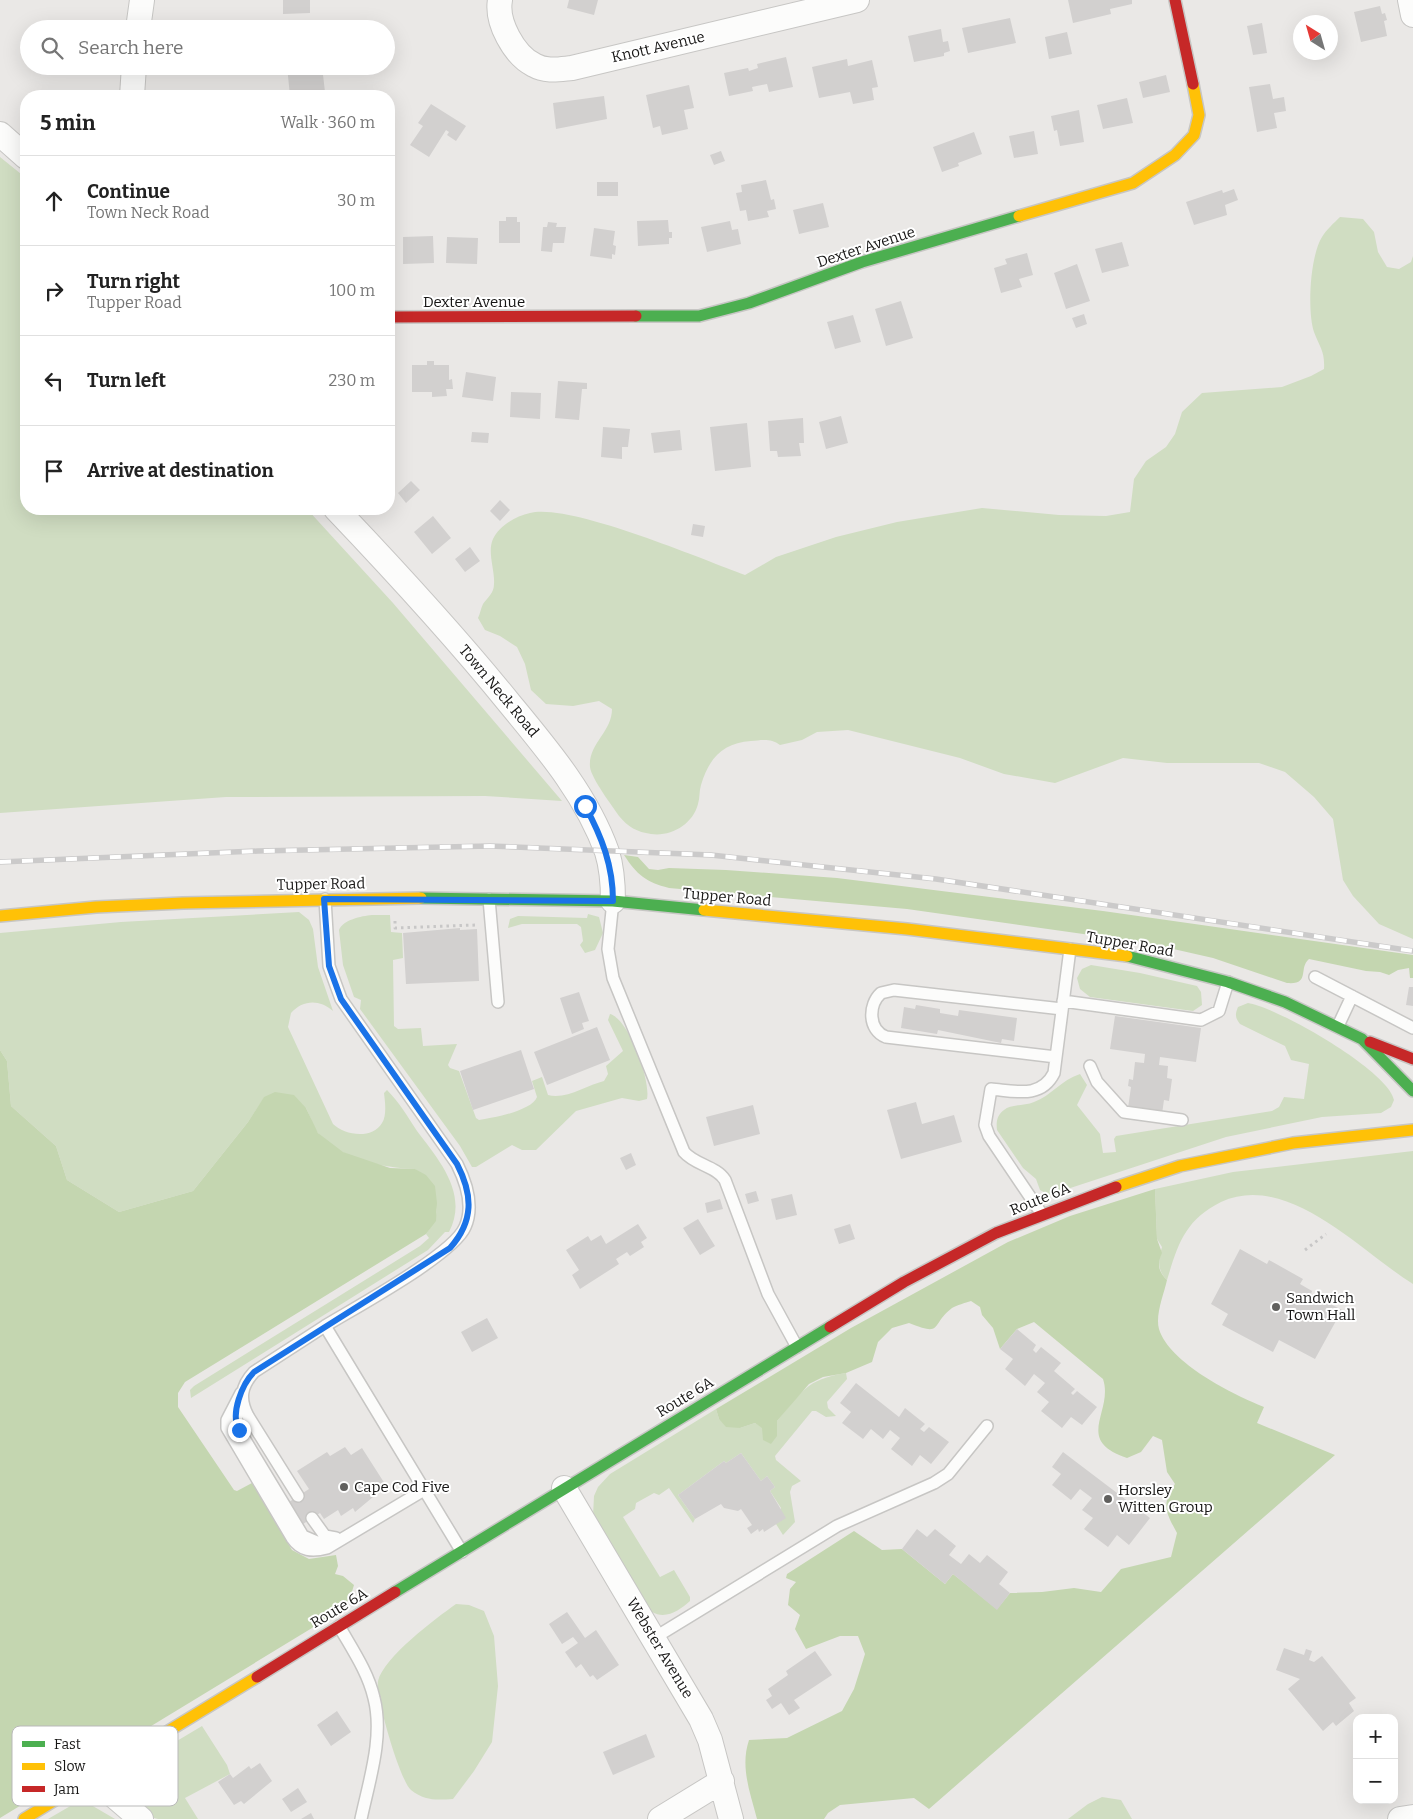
<!DOCTYPE html>
<meta charset="utf-8">
<style>
:root{--surface:#fff;--page:#f2f2f2;--text:#222;--muted:#767676;--line:#e0e0e0}
body{margin:0;font-family:Bitter,serif;background:var(--page);color:var(--text)}
.controls{position:absolute;right:15px;bottom:15px;display:grid;overflow:hidden;border-radius:10px;box-shadow:0 5px 20px #0002}
.controls button{width:45px;height:45px;display:grid;place-items:center;padding:0;border:0;border-bottom:1px solid var(--line);background:var(--surface);color:var(--text);font:25px sans-serif}
.compass{position:absolute;left:1293px;top:15px;width:45px;height:45px;border-radius:50%;background:var(--surface);box-shadow:0 5px 20px #0002;rotate:323deg}
.stop{position:absolute;width:15px;height:15px;margin:-11px;border:4px solid #1a73e8;border-radius:50%;background:#fff}
.stop.end{background:#1a73e8;border-color:#fff;box-shadow:0 1px 5px #0008}
.list{margin:0;padding:0;list-style:none}
h2{display:flex;justify-content:space-between;align-items:center;height:65px;margin:0;padding:0 20px;font-size:21px}
h2 small{font-size:16px;font-weight:400;color:var(--muted)}
.list li{display:grid;grid-template-columns:32px 1fr auto;gap:15px;align-items:center;box-sizing:border-box;height:90px;padding:0 20px;border-top:1px solid var(--line)}
.list b{display:block;font-size:19px;white-space:nowrap}
.list p{margin:0;font-size:16px;white-space:nowrap;color:var(--muted)}
.list em{font-size:16px;font-style:normal;color:var(--muted)}
.icon{flex:none;width:28px;height:28px;fill:none;stroke:currentColor;stroke-width:2;stroke-linecap:round;stroke-linejoin:round}
.map{position:relative;flex:none;width:1413px;height:1819px;overflow:hidden}
.search{position:absolute;background:var(--surface);box-shadow:0 5px 20px #0002;left:20px;top:20px;width:375px;height:55px;display:flex;align-items:center;gap:12px;box-sizing:border-box;padding:0 18px;border-radius:28px;color:var(--muted);font-size:19px}
.panel{position:absolute;background:var(--surface);box-shadow:0 5px 20px #0002;left:20px;top:90px;width:375px;height:425px;border-radius:20px}
.map>svg:first-child{display:block}
.green{fill:#d0ddc2}
.forest{fill:#c4d6b0}
.building{fill:#d2d0cf}
.lines{fill:none;stroke-linecap:round;stroke-linejoin:round}
.lane-casing{stroke:#c7c6c4;stroke-width:14}
.street-casing{stroke:#c7c6c4;stroke-width:26}
.fast-casing{stroke:#c7c6c4;stroke-width:14}
.slow-casing{stroke:#c7c6c4;stroke-width:14}
.jam-casing{stroke:#c7c6c4;stroke-width:14}
.path{stroke:#c8c7c7;stroke-width:3;stroke-dasharray:2.5 4;stroke-linecap:butt}
.lane{stroke:#fcfcfb;stroke-width:11}
.street{stroke:#fcfcfb;stroke-width:24}
.fast{stroke:#4caf50;stroke-width:11}
.slow{stroke:#ffc107;stroke-width:11}
.jam{stroke:#c62828;stroke-width:11}
.rail-casing{stroke:#cbcaca;stroke-width:5.5}
.rail{stroke:#fff;stroke-width:4;stroke-dasharray:11;stroke-linecap:butt}
.route{stroke:#1a73e8;stroke-width:6}
.poi-dot{fill:#61605e;stroke:#fff;stroke-width:2}
.labels{text-anchor:middle;stroke-width:4;stroke-linejoin:round;paint-order:stroke}
.street-label{font-size:15px;fill:#171615;stroke:#fff}
.poi-label{font-size:15px;fill:#171615;stroke:#fff;text-anchor:start}
.key{fill:#fff;stroke:#b9b9b9;stroke-width:1}
.key-label{font-size:14px;fill:#171615}
</style>
<div class="map">
<svg width="1413" height="1819" viewBox="0 0 1413 1819">
<rect width="100%" height="100%" fill="#eae8e6"/>
<path class="green" d="M0,157L26,178V509H307L393,603L562,801L485,796L226,797L0,813Z
M1340,217L1363,219L1374,232L1378,252L1387,267L1399,269L1411,262L1413,256V939L1379,924L1353,896L1343,880L1333,819L1314,797L1285,772L1259,763H1167L1123,758L1055,783L1004,774L960,758L848,730L817,732L802,740L780,745C771,738 762,740 751,741C723,743 709,758 701,785C699,791 700,798 698,804C693,824 671,837 651,834C637,832 628,827 619,816C613,807 591,778 590,767C588,744 612,732 612,709L599,701L573,706L546,704L531,690L525,664L517,647L500,636L485,630L478,618C480,614 481,608 483,604C488,597 494,593 494,584C495,570 487,552 493,539C499,526 516,516 530,513C570,503 701,559 745,575L776,557L836,537L897,522L982,508L1059,515L1106,516L1130,512L1134,479L1146,461L1166,447L1175,434L1182,412L1202,393L1282,387L1311,376L1324,369C1325,351 1320,348 1314,332C1307,311 1310,256 1322,237C1326,230 1334,223 1340,217Z
M299,912L309,920L313,929L318,967L333,1011C319,999 303,1000 291,1013L288,1027L333,1124C344,1135 372,1140 382,1123C387,1115 385,1102 384,1093L387,1090C399,1102 408,1117 417,1131C439,1160 469,1194 449,1232H445L428,1250L191,1398L190,1390L194,1386L420,1246L429,1238L426,1234C448,1205 432,1195 415,1169C383,1168 340,1159 318,1133C313,1126 310,1116 306,1108L264,1098L248,1122L193,1191L119,1212L67,1180L56,1146L11,1106L7,1061L0,1050V933L121,922Z
M588,914L599,917L603,933L595,950L585,953L580,945L583,941L581,927L577,924H522L508,928L510,919L518,916L587,918Z
M372,915H390L391,932L402,933L403,958L393,960L394,1026L398,1029L421,1028L423,1046L457,1044L448,1065L450,1068L459,1071L476,1118L479,1120C492,1118 532,1111 537,1097L532,1081L542,1077L548,1095C566,1100 587,1085 604,1081L608,1074L606,1066L623,1051L608,1020L610,1014C629,1019 651,1081 647,1099L639,1101L622,1098L576,1111L536,1150H522L512,1145L476,1167H472L460,1146L360,1009L361,1000L354,997L343,965L339,930C343,920 361,916 372,915Z
M1091,965L1140,973L1197,986L1201,992L1202,1005L1193,1011L1090,997L1080,989L1077,978L1082,969Z
M1248,1003C1277,1007 1389,1071 1394,1100L1391,1107L1381,1113L1322,1117L1226,1137L1049,1195L1040,1190L1036,1179L1023,1168L997,1130C996,1122 997,1115 1004,1110C1011,1104 1025,1106 1034,1102C1051,1096 1061,1080 1080,1074L1087,1085L1077,1105L1100,1134L1103,1153L1116,1152L1114,1139L1116,1136L1272,1111L1279,1107L1284,1097L1304,1099L1309,1064L1291,1060L1285,1046L1240,1024C1235,1018 1235,1014 1238,1007Z
M1413,1151V1284C1361,1252 1288,1171 1221,1202C1185,1220 1178,1244 1167,1280C1157,1270 1158,1261 1162,1247L1157,1239L1155,1189L1233,1172Z
M846,1373L847,1379L827,1402L828,1408L836,1416L826,1417L816,1411H812L775,1456L776,1460L801,1481L792,1486L790,1492L795,1522L783,1535L776,1524L781,1508L770,1491L775,1487L767,1476L761,1481L741,1453L726,1463L724,1461L678,1495L695,1519L693,1523L669,1488L659,1495L654,1493L636,1503L635,1509L623,1517L660,1577L674,1570L690,1597V1601C680,1610 666,1620 652,1612L593,1516L594,1496L598,1487L610,1474L716,1409L719,1419L740,1428L755,1423L777,1436V1421C803,1391 805,1380 846,1373Z
M456,1604L469,1605L484,1611L494,1636L498,1686L492,1742L474,1771L453,1799C436,1800 425,1801 411,1790C400,1781 375,1695 378,1681C384,1657 435,1619 456,1604Z
M202,1726L227,1765L230,1774L185,1798L198,1819C185,1819 170,1819 158,1819C137,1814 121,1785 135,1766Z
M1102,1797L1121,1800L1132,1819H1068L1088,1804Z
M79,1801L86,1802L115,1819H48Z"/>
<path class="forest" d="M624,855L638,857L649,869L658,870L669,868L726,870L837,878L1103,911L1413,955V978H1410L1409,968L1398,970L1389,975L1380,972L1366,971L1309,959C1298,968 1311,985 1287,983L1213,958L1147,943L907,909L669,888C646,882 637,875 624,855Z
M0,1050L7,1061L11,1106L56,1146L67,1180L119,1212L193,1191L248,1122L264,1097L275,1092L294,1095L306,1108L318,1133L343,1152L390,1168L415,1169L426,1175L435,1186L437,1203L436,1221L426,1234L185,1382L178,1393V1407L234,1490L237,1491L252,1483L292,1550L309,1559L336,1555L338,1566L335,1574L343,1576L354,1585L350,1598L340,1611L0,1818Z
M1155,1189L1157,1239L1162,1253C1157,1264 1158,1271 1167,1280C1164,1294 1155,1315 1159,1329C1169,1363 1234,1395 1264,1407L1257,1423L1335,1455L929,1809L914,1798L840,1805L828,1813L824,1819H757C750,1792 740,1767 749,1740L787,1738L842,1711L854,1689L865,1654L858,1636H840L806,1649L795,1629L800,1615L788,1605L790,1589L796,1582L786,1578L787,1574L854,1531L882,1550L902,1549L945,1584L953,1574L997,1609L1010,1593L1042,1592L1074,1588L1101,1592L1121,1569L1171,1557L1177,1533C1166,1513 1161,1503 1175,1484L1167,1472L1162,1440L1153,1436L1141,1452L1127,1458C1073,1440 1114,1412 1103,1379L1034,1322L1017,1329L1000,1349L993,1328L982,1315L980,1307L971,1301C965,1303 957,1305 952,1308C930,1325 944,1337 909,1323L892,1328L878,1342L872,1362L846,1373L823,1377L809,1384L777,1421V1436L771,1444L763,1440L762,1428L755,1423L740,1428L726,1427L719,1419L716,1409L851,1328L1008,1242L1070,1216Z"/>
<path class="building" d="M283,0H310V13L283,14Z
M569,0H598L594,15L567,8Z
M1068,0H1132V4L1110,9L1111,14L1073,23Z
M1380,6L1382,14L1385,13L1387,20L1384,21L1387,36L1361,42L1354,12Z
M1010,18L1016,43L968,53L962,28Z
M1262,23L1267,53L1253,55L1247,26Z
M941,29L943,42L948,41L950,51L944,53V56L914,62L908,36Z
M1067,32L1072,54L1049,59L1045,37Z
M786,57L793,87L769,92L767,84L752,87L753,91L729,96L724,73L748,68L749,71L758,68L757,64Z
M847,59L848,66L872,60L878,87L872,88L874,100L853,104L850,92L819,98L812,67Z
M287,66H322L325,92H321V96H290Z
M1166,75L1170,92L1143,98L1139,82Z
M1270,84L1273,99L1284,97L1286,111L1274,113L1277,128L1257,132L1249,87Z
M689,85L694,108L684,110L688,129L662,135L660,126L653,128L646,95Z
M604,96L607,119L556,129L553,103Z
M1127,98L1133,123L1103,129L1097,105Z
M431,104L466,126L456,141L447,135L449,132L446,130L429,157L410,145L423,126L418,123Z
M1079,110L1084,142L1060,146L1057,130L1054,131L1051,116Z
M1034,131L1038,154L1014,158L1009,136Z
M974,132L982,154L958,163L959,166L942,172L933,147Z
M721,151L725,161L714,165L710,155Z
M766,180L771,200L774,199L776,209L767,211L769,217L748,221L746,210L740,211L736,193L742,192L741,185Z
M597,182H618V196H597Z
M1234,189L1238,200L1225,205L1227,215L1194,225L1186,202L1222,190L1223,193Z
M823,203L829,227L799,234L793,210Z
M506,217H517V222H520V243H499V221H506Z
M668,220L669,232H672V238H669V244L638,246L637,221Z
M730,221L732,230L738,229L741,244L707,252L701,227Z
M548,222L557,223L556,227H566L564,243H553L552,252L541,251L543,227H547Z
M594,228L615,231L613,245L616,246L615,255L612,254V259L590,256Z
M433,236L434,263L403,264V237Z
M447,237L478,238L477,264L446,263Z
M1122,242L1129,266L1102,273L1095,249Z
M1027,253L1033,275L1019,279L1022,287L1001,293L994,268L1007,264L1005,259Z
M1077,264L1090,301L1066,309L1054,273Z
M901,301L913,338L886,346L875,309Z
M1084,314L1087,324L1076,328L1072,318Z
M853,315L861,342L835,349L827,322Z
M427,361H434V365H449V380L452,379L453,389H446L447,396L432,397V392H412V365H427Z
M466,372L496,377L493,401L462,397Z
M558,381L587,383V389H582L579,420L555,418Z
M511,392L541,393L540,419L510,417Z
M841,416L848,443L826,449L819,422Z
M803,418L804,443H799L801,456L778,457L777,451H770L768,421Z
M747,423L751,467L715,471L710,427Z
M603,427L630,429L628,447H622V459L601,457Z
M680,430L682,450L654,453L651,433Z
M472,432L489,433L488,443L471,442Z
M411,481L420,490L406,503L398,493Z
M500,500L510,510L500,521L490,511Z
M433,516L451,538L432,554L414,532Z
M693,524L705,526L703,537L691,535Z
M470,547L480,561L465,572L455,559Z
M460,928V930L477,929L479,981L406,984L403,933Z
M1409,987H1413V1006L1406,1005Z
M579,992L589,1021L582,1023L584,1029L572,1034L560,998Z
M916,1005L940,1009V1013L958,1016L959,1010L1017,1018L1014,1041L1002,1039L1001,1043L938,1030L937,1034L901,1028L904,1007L915,1009Z
M1115,1016L1201,1028L1196,1062L1160,1057L1159,1065L1168,1066L1167,1078L1172,1079L1169,1101L1164,1100L1162,1114L1128,1108L1131,1087L1128,1086L1129,1079L1133,1080L1135,1062L1144,1063L1145,1054L1110,1049Z
M597,1027L610,1060L547,1085L534,1052Z
M521,1050L534,1089L473,1110L460,1071Z
M916,1102L922,1124L954,1115L962,1142L901,1159L887,1110Z
M753,1105L760,1134L714,1146L706,1117Z
M631,1153L636,1165L626,1170L620,1158Z
M756,1191L759,1201L748,1204L745,1194Z
M792,1194L797,1215L776,1220L771,1199Z
M720,1199L723,1209L707,1213L705,1203Z
M698,1219L715,1246L700,1255L683,1228Z
M638,1224L647,1238L641,1242L644,1247L630,1256L627,1252L616,1259L619,1264L580,1289L572,1275L579,1270L566,1250L588,1236L591,1241L601,1235L606,1244Z
M850,1224L855,1239L839,1244L834,1229Z
M1240,1249L1267,1264L1269,1260L1303,1279L1300,1284L1312,1291L1311,1294L1342,1310L1315,1359L1279,1340L1273,1352L1222,1325L1228,1314L1211,1304Z
M487,1318L498,1338L472,1352L461,1332Z
M1017,1329L1036,1345L1033,1350L1036,1353L1041,1347L1061,1363L1054,1371L1075,1389L1071,1393L1073,1395L1077,1391L1097,1407L1082,1425L1071,1417L1062,1428L1041,1411L1049,1402L1037,1392L1045,1383L1034,1374L1025,1386L1005,1369L1013,1359L1000,1349Z
M856,1383L899,1417L905,1408L925,1424L920,1429L924,1432L929,1427L949,1442L931,1464L920,1455L912,1466L891,1449L900,1438L890,1430L883,1439L871,1429L863,1439L842,1423L851,1412L840,1403Z
M345,1447L351,1455L362,1448L385,1484L371,1493L373,1497L355,1512L353,1508L341,1516L338,1510L324,1519L320,1513L300,1526L286,1504L309,1489L297,1471L327,1452L330,1456Z
M1063,1452L1150,1518L1129,1545L1117,1535L1108,1547L1084,1529L1093,1518L1082,1510L1092,1498L1080,1489L1071,1500L1052,1485L1061,1474L1052,1467Z
M741,1453L761,1481L767,1476L775,1487L770,1491L786,1518L764,1532L763,1529L759,1532L758,1529L751,1534L747,1528L752,1525L741,1509L738,1511L724,1508L721,1504L695,1519L678,1495L724,1461L726,1463Z
M917,1529L927,1537L935,1529L956,1546L949,1555L961,1564L969,1554L980,1563L987,1555L1008,1572L999,1584L1010,1593L997,1610L953,1574L945,1584L902,1549Z
M567,1612L585,1638L596,1630L619,1665L597,1680L593,1675L590,1677L581,1664L576,1668L565,1652L578,1643L573,1637L562,1644L549,1624Z
M1284,1648L1304,1655L1306,1649L1312,1651L1309,1660L1314,1662L1322,1656L1356,1698L1349,1703L1354,1711L1336,1726L1333,1722L1323,1731L1288,1689L1300,1679L1276,1670Z
M815,1651L832,1675L794,1700L800,1708L789,1715L781,1703L772,1709L766,1700L772,1696L768,1689L788,1675L786,1671Z
M337,1711L351,1732L331,1746L317,1725Z
M646,1734L655,1757L613,1775L603,1752Z
M260,1763L272,1781L244,1804L241,1801L234,1805L218,1782L230,1774L233,1778L249,1766L251,1769Z
M298,1788L307,1802L291,1812L282,1799Z
M311,1813L314,1819H301Z"/>
<g class="lines">
<g class="lane-casing">
<path id="lane" d="M325,899L329,966L341,999L457,1164C466,1182 474,1207 465,1227C453,1255 356,1307 325,1326L462,1552
M489,899L498,1002
M613,901L608,949L613,978L684,1152C695,1165 716,1166 725,1180L768,1294L797,1347
M1315,977L1413,1028
M1063,1001L1201,1020L1219,1011L1228,982
M1338,1026L1352,996
M1056,1057L886,1037C868,1030 868,1005 881,993L894,990L1062,1009
M1090,1066L1097,1082L1124,1112L1182,1120
M1041,1213L989,1136L985,1125L991,1089C1015,1091 1041,1099 1054,1073L1070,949
M241,1393L227,1420V1428L292,1538C301,1551 312,1552 327,1548L424,1490
M238,1407L236,1425L303,1536L317,1542L330,1541
M298,1496L248,1416C239,1399 241,1386 254,1372L325,1326
M312,1518L325,1536L336,1538
M339,1626C352,1649 368,1672 374,1698C384,1737 369,1781 361,1819
M654,1638L837,1526L934,1483L948,1474L987,1426"/>
</g>
<g class="street-casing">
<path id="street" d="M500,0C496,22 514,55 534,65C546,72 560,69 572,68L857,0
M1410,0L1413,15
M138,29L142,0
M132,96L134,66
M0,134L26,157
M336,509C396,572 455,636 510,704C548,750 587,796 607,852C612,868 613,885 613,901
M564,1488L701,1719L710,1740L731,1819
M92,1777L141,1819
M660,1819L722,1781
M1400,1819L1413,1817"/>
</g>
<g class="fast-casing">
<path id="fast" d="M636,316H699L749,303L862,262L1019,216
M421,898L613,901L704,910
M1127,956L1228,982L1285,1002L1362,1039L1413,1091
M395,1592L830,1327"/>
</g>
<g class="slow-casing">
<path id="slow" d="M1019,216L1133,183L1175,155L1194,135L1199,115L1193,84
M704,910L907,929L1127,956
M0,916L96,907L183,903L421,898
M1116,1187L1180,1166L1293,1143L1413,1130
M24,1819L257,1677"/>
</g>
<g class="jam-casing">
<path id="jam" d="M1175,0L1193,84
M389,317L636,316
M1370,1042L1413,1059
M830,1327L904,1282L996,1233L1116,1187
M257,1677L395,1592"/>
</g>
<path class="path" d="M395,921V928L476,925
M1305,1250L1326,1234"/>
<use href="#lane" class="lane"/>
<use href="#street" class="street"/>
<use href="#fast" class="fast"/>
<use href="#slow" class="slow"/>
<use href="#jam" class="jam"/>
<g class="rail-casing">
<path id="rail" d="M0,862L258,851L490,846L711,855L936,879L1413,951"/>
</g>
<use href="#rail" class="rail"/>
</g>
<g class="lines">
<path class="route" d="M239,1430C230,1414 242,1384 254,1372L450,1248C474,1221 473,1195 457,1164L341,999L329,966L324,899L613,901C613,866 602,837 585,806"/>
</g>
<g class="poi-dot">
<circle cx="1276" cy="1307" r="5"/>
<circle cx="344" cy="1487" r="5"/>
<circle cx="1108" cy="1499" r="5"/>
</g>
<g class="labels">
<g class="street-label">
<text transform="translate(658 47) rotate(-13)" y="5">Knott Avenue</text>
<text transform="translate(866 247) rotate(-18)" y="5">Dexter Avenue</text>
<text x="474" y="307">Dexter Avenue</text>
<text transform="translate(499 691) rotate(50)" y="5">Town Neck Road</text>
<text transform="translate(321 884) rotate(-1)" y="5">Tupper Road</text>
<text transform="translate(727 897) rotate(5)" y="5">Tupper Road</text>
<text transform="translate(1130 944) rotate(10)" y="5">Tupper Road</text>
<text transform="translate(1040 1199) rotate(-22)" y="5">Route 6A</text>
<text transform="translate(685 1397) rotate(-31)" y="5">Route 6A</text>
<text transform="translate(339 1608) rotate(-31)" y="5">Route 6A</text>
<text transform="translate(660 1648) rotate(59)" y="5">Webster Avenue</text>
</g>
<g class="poi-label">
<text x="1286" y="1303">Sandwich<tspan x="1286" dy="17">Town Hall</tspan></text>
<text x="354" y="1492">Cape Cod Five</text>
<text x="1118" y="1495">Horsley<tspan x="1118" dy="17">Witten Group</tspan></text>
</g>
</g>
<rect x="12" y="1726" width="166" height="80" rx="8" class="key"/>
<rect x="22" y="1741" width="23" height="6" fill="#4caf50"/>
<rect x="22" y="1763" width="23" height="7" fill="#ffc107"/>
<rect x="22" y="1786" width="23" height="6" fill="#c62828"/>
<g class="key-label">
<text x="54" y="1749">Fast</text>
<text x="54" y="1771">Slow</text>
<text x="54" y="1794">Jam</text>
</g>
</svg>
<div class="controls">
<button>+</button>
<button>−</button>
</div>
<svg class="compass" viewBox="-18 -18 36 36"><path d="M0-13l5 13h-10z" fill="#e53935"/><path d="M0 13l5-13h-10z" fill="#767676"/></svg>
<div class="stop" style="left:585px;top:806px"></div>
<div class="stop end" style="left:239px;top:1430px"></div>
<div class="search"><svg class="icon" aria-label="search" viewBox="0 0 24 24"><circle cx="10" cy="10" r="6"/><path d="M15 15l6 6"/></svg>Search here</div>
<section class="panel">
<h2>5 min<small>Walk · 360 m</small></h2>
<ul class="list">
<li><svg class="icon" aria-label="ahead" viewBox="0 0 24 24"><path d="M12 20V5M6 11l6-6 6 6"/></svg><div><b>Continue</b><p>Town Neck Road</p></div><em>30 m</em></li>
<li><svg class="icon" aria-label="right" viewBox="0 0 24 24"><path d="M7 20v-9h11M14 6l5 5-5 5"/></svg><div><b>Turn right</b><p>Tupper Road</p></div><em>100 m</em></li>
<li><svg class="icon" aria-label="left" viewBox="0 0 24 24"><path d="M17 20v-9H6M10 6l-5 5 5 5"/></svg><div><b>Turn left</b></div><em>230 m</em></li>
<li><svg class="icon" aria-label="arrive" viewBox="0 0 24 24"><path d="M6 21V4h12l-3 4 3 4H6"/></svg><div><b>Arrive at destination</b></div></li>
</ul>
</section>
</div>
